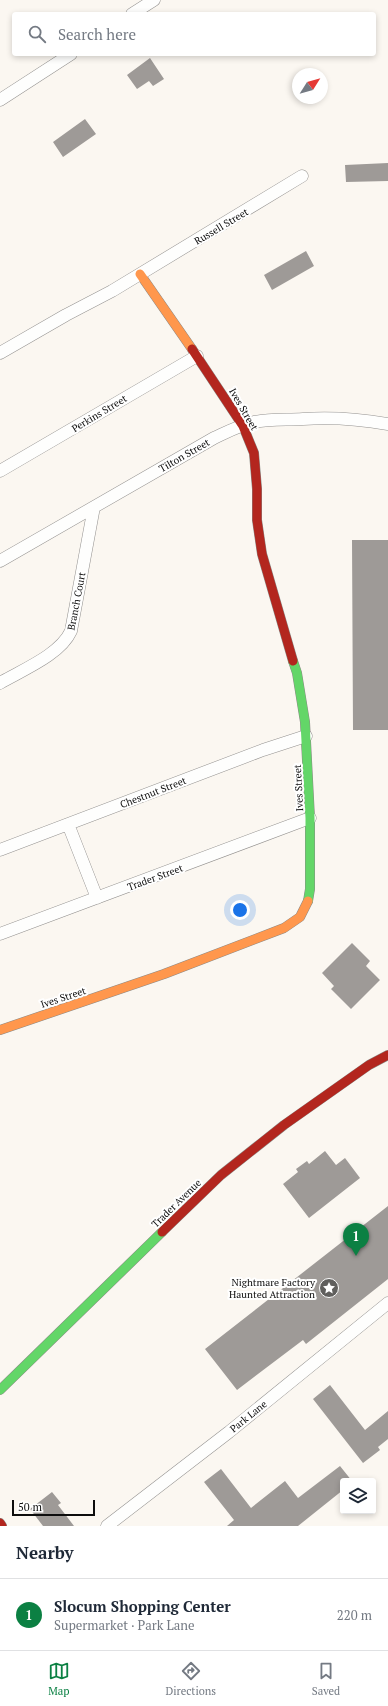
<!DOCTYPE html>
<meta charset="utf-8">
<style>
:root{--surface:#fff;--page:#f2f2f3;--text:#1f2937;--muted:#747a83;--line:#e0e1e3;--accent:#0b8043}
body{margin:0;font-family:"PT Serif",serif;background:var(--page);color:var(--text)}
.controls{position:absolute;right:12px;bottom:12px;display:grid;overflow:hidden;border-radius:4px;box-shadow:0 2px 6px #0003}
.controls button{width:36px;height:36px;display:grid;place-items:center;padding:0;border:0;border-bottom:1px solid var(--line);background:var(--surface);color:var(--text);font:20px sans-serif}
.compass{position:absolute;left:292px;top:68px;width:36px;height:36px;border-radius:50%;background:var(--surface);box-shadow:0 2px 6px #0003;rotate:53deg}
.scale{position:absolute;left:12px;bottom:10px;width:83px;box-sizing:border-box;padding-left:4px;border:2px solid #0d0d0d;border-top:0;font-size:11px;line-height:14px;white-space:nowrap;color:#0d0d0d;-webkit-text-stroke:3px #fff;paint-order:stroke}
.you{position:absolute;left:240px;top:910px;width:14px;height:14px;margin:-10px;border:3px solid #fff;border-radius:50%;background:#1a73e8;box-shadow:0 0 0 6px #1a73e833}
.badge{display:grid;place-items:center;width:26px;height:26px;border-radius:50%;background:var(--accent);color:#fff;font-size:13px;font-weight:700}
.pin{position:absolute;translate:-50% -33px;filter:drop-shadow(0 1px 2px #0008)}
.pin::after{content:'';position:absolute;top:21px;width:14px;height:12px;background:inherit;clip-path:polygon(0 0,100% 0,50% 100%)}
.list{margin:0;padding:0;list-style:none}
h2{display:flex;justify-content:space-between;align-items:center;height:52px;margin:0;padding:0 16px;font-size:17px}
h2 small{font-size:13px;font-weight:400;color:var(--muted)}
.list li{display:grid;grid-template-columns:26px 1fr auto;gap:12px;align-items:center;box-sizing:border-box;height:72px;padding:0 16px;border-top:1px solid var(--line)}
.list b{display:block;font-size:15px;white-space:nowrap}
.list p{margin:0;font-size:13px;white-space:nowrap;color:var(--muted)}
.list em{font-size:13px;font-style:normal;color:var(--muted)}
.icon{flex:none;width:22px;height:22px;fill:none;stroke:currentColor;stroke-width:2;stroke-linecap:round;stroke-linejoin:round}
.map{position:relative;flex:none;width:388px;height:1526px;overflow:hidden}
.search{position:absolute;background:var(--surface);box-shadow:0 2px 6px #0003;left:12px;right:12px;top:12px;height:44px;display:flex;align-items:center;gap:10px;box-sizing:border-box;padding:0 14px;border-radius:4px;color:var(--muted);font-size:15px}
.sheet{height:124px;background:var(--surface)}
nav{display:flex;justify-content:space-around;align-items:center;box-sizing:border-box;height:56px;border-top:1px solid var(--line);background:var(--surface);font-size:11px;color:var(--muted)}
nav a{display:grid;justify-items:center;gap:2px}
nav .on{color:var(--accent)}
.map>svg:first-child{display:block}
.building{fill:#9e9a97}
.lines{fill:none;stroke-linecap:round;stroke-linejoin:round}
.street-casing{stroke:#949290;stroke-width:13}
.fast-casing{stroke:#8b8986;stroke-width:10}
.slow-casing{stroke:#8b8986;stroke-width:10}
.jam-casing{stroke:#8b8986;stroke-width:10}
.street{stroke:#fefefd;stroke-width:12}
.fast{stroke:#63d668;stroke-width:9}
.slow{stroke:#ff974d;stroke-width:9}
.jam{stroke:#b3261e;stroke-width:9}
.labels{text-anchor:middle;stroke-width:4;stroke-linejoin:round;paint-order:stroke}
.street-label{font-size:10px;fill:#0d0d0d;stroke:#fff}
.poi-label{font-size:10px;fill:#0d0d0d;stroke:#fff;text-anchor:end}
</style>
<div class="map">
<svg width="388" height="1526" viewBox="0 0 388 1526">
<rect width="100%" height="100%" fill="#fbf7f1"/>
<path class="building" d="M150,58L164,79L153,86L149,81L137,89L127,75Z
M85,119L96,134L63,157L53,142Z
M388,163V181L346,182L345,165Z
M306,251L314,266L272,290L264,275Z
M352,540H388V730H353Z
M352,943L370,961L366,966L380,980L351,1009L331,989L334,986L322,973Z
M325,1151L336,1165L345,1158L360,1178L309,1218L283,1184L298,1172L296,1169L307,1161L309,1164Z
M388,1206V1279L306,1344L303,1340L237,1390L205,1349Z
M330,1385L365,1430L388,1411V1439L378,1447L380,1450L363,1463L313,1399Z
M340,1466L352,1481H343V1490L298,1526H227L234,1520L204,1482L221,1469L251,1508L285,1481L298,1498Z
M52,1492L61,1503L58,1505L74,1526H43L30,1509Z"/>
<g class="lines">
<g class="street-casing">
<path id="street" d="M132,14L154,0
M0,100L71,54
M0,353L66,315L112,291L302,176
M0,471L197,356
M0,561L214,438C227,432 240,425 254,422C270,419 286,420 303,419C332,417 359,419 388,424
M0,683C22,670 60,655 71,631L94,507
M68,824L97,898
M0,850L263,750L306,736
M0,934L310,818
M107,1526L229,1432L388,1303"/>
</g>
<g class="fast-casing">
<path id="fast" d="M293,661L297,673L305,722L310,818V889L308,901
M0,1390L162,1232"/>
</g>
<g class="slow-casing">
<path id="slow" d="M140,274L192,349
M0,1030L164,974L284,928L300,917L308,901"/>
</g>
<g class="jam-casing">
<path id="jam" d="M192,349L243,426L254,453L257,489V520L262,554L293,661
M162,1232L221,1175L284,1125L369,1065L388,1055
M0,1523L2,1526"/>
</g>
<use href="#street" class="street"/>
<use href="#fast" class="fast"/>
<use href="#slow" class="slow"/>
<use href="#jam" class="jam"/>
</g>
<defs>
<g id="sight-disc" transform="scale(1)"><circle r="9.5" fill="#605f5d" stroke="#fff"/><path d="M0-6L1.8-2.2L6-1.7L2.9 1.2L3.7 5.4L0 3.3L-3.7 5.4L-2.9 1.2L-6-1.7L-1.8-2.2Z" fill="#fff"/></g>
</defs>
<g fill-rule="evenodd">
<use href="#sight-disc" x="329" y="1288"/>
</g>
<g class="labels">
<g class="street-label">
<text transform="translate(221 226) rotate(-31)" y="4">Russell Street</text>
<text transform="translate(244 409) rotate(60)" y="4">Ives Street</text>
<text transform="translate(99 413) rotate(-31)" y="4">Perkins Street</text>
<text transform="translate(184 455) rotate(-30)" y="4">Tilton Street</text>
<text transform="translate(76 601) rotate(-79)" y="4">Branch Court</text>
<text transform="translate(298 788) rotate(-93)" y="4">Ives Street</text>
<text transform="translate(153 792) rotate(-21)" y="4">Chestnut Street</text>
<text transform="translate(155 877) rotate(-20)" y="4">Trader Street</text>
<text transform="translate(63 997) rotate(-18)" y="4">Ives Street</text>
<text transform="translate(176 1203) rotate(-44)" y="4">Trader Avenue</text>
<text transform="translate(248 1416) rotate(-39)" y="4">Park Lane</text>
</g>
<g class="poi-label">
<text x="315" y="1286">Nightmare Factory<tspan x="315" dy="12">Haunted Attraction</tspan></text>
</g>
</g>
</svg>
<div class="controls">
<button><svg class="icon" aria-label="layers" viewBox="0 0 24 24"><path d="M12 4l9 5-9 5-9-5zM3 14l9 5 9-5"/></svg></button>
</div>
<svg class="compass" viewBox="-18 -18 36 36"><path d="M0-13l5 13h-10z" fill="#e53935"/><path d="M0 13l5-13h-10z" fill="#747a83"/></svg>
<div class="scale">50 m</div>
<div class="you"></div>
<div class="pin badge" style="left:356px;top:1256px">1</div>
<div class="search"><svg class="icon" aria-label="search" viewBox="0 0 24 24"><circle cx="10" cy="10" r="6"/><path d="M15 15l6 6"/></svg>Search here</div>
</div>
<section class="sheet">
<h2>Nearby<small></small></h2>
<ul class="list">
<li><span class="badge">1</span><div><b>Slocum Shopping Center</b><p>Supermarket · Park Lane</p></div><em>220 m</em></li>
</ul>
</section>
<nav>
<a class="on"><svg class="icon" aria-label="map" viewBox="0 0 24 24"><path d="M3 6l6-2 6 2 6-2v14l-6 2-6-2-6 2zM9 4v14M15 6v14"/></svg>Map</a>
<a><svg class="icon" aria-label="directions" viewBox="0 0 24 24"><path d="M12 3l9 9-9 9-9-9zM9 14v-3h6M13 9l2 2-2 2"/></svg>Directions</a>
<a><svg class="icon" aria-label="saved" viewBox="0 0 24 24"><path d="M7 4h10v16l-5-4-5 4z"/></svg>Saved</a>
</nav>
